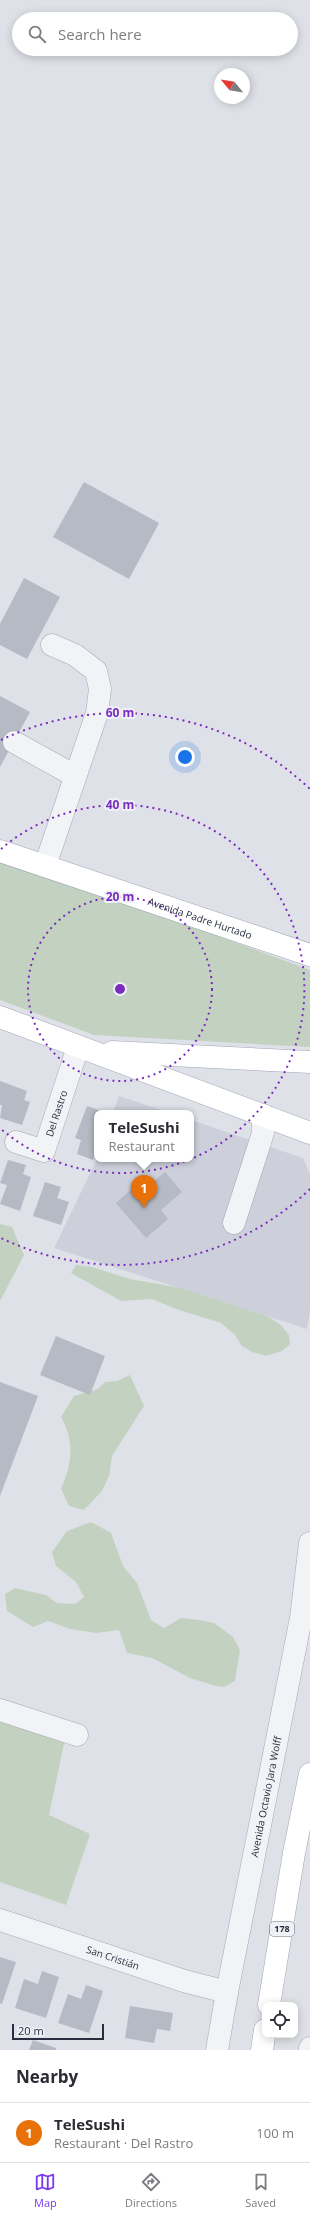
<!DOCTYPE html>
<meta charset="utf-8">
<style>
:root{--surface:#fff;--page:#f7f7f7;--text:#2b2b33;--muted:#7c7c81;--line:#e1e1e2;--accent:#7c3aed}
body{margin:0;font-family:"Open Sans",sans-serif;background:var(--page);color:var(--text)}
.controls{position:absolute;right:12px;bottom:12px;display:grid;overflow:hidden;border-radius:8px;box-shadow:0 2px 10px #0003}
.controls button{width:36px;height:36px;display:grid;place-items:center;padding:0;border:0;border-bottom:1px solid var(--line);background:var(--surface);color:var(--text);font:20px sans-serif}
.compass{position:absolute;left:214px;top:68px;width:36px;height:36px;border-radius:50%;background:var(--surface);box-shadow:0 2px 10px #0003;rotate:300deg}
.scale{position:absolute;left:12px;bottom:10px;width:92px;box-sizing:border-box;padding-left:4px;border:2px solid #282e3f;border-top:0;font-size:11px;line-height:14px;white-space:nowrap;color:#282e3f;-webkit-text-stroke:3px #eef1f6;paint-order:stroke}
.you{position:absolute;left:185px;top:757px;width:14px;height:14px;margin:-10px;border:3px solid #fff;border-radius:50%;background:#1a73e8;box-shadow:0 0 0 6px #1a73e833}
.badge{display:grid;place-items:center;width:26px;height:26px;border-radius:50%;background:var(--accent);color:#fff;font-size:13px;font-weight:700}
.pin{position:absolute;translate:-50% -33px;filter:drop-shadow(0 1px 2px #0008)}
.pin::after{content:'';position:absolute;top:21px;width:14px;height:12px;background:inherit;clip-path:polygon(0 0,100% 0,50% 100%)}
.popup{position:absolute;left:94px;top:1110px;width:100px;height:52px;box-sizing:border-box;display:grid;place-content:center;border-radius:8px;background:var(--surface);filter:drop-shadow(0 1px 3px #0005);font-size:13px;white-space:nowrap;color:var(--muted)}
.popup b{font-size:15px;color:var(--text)}
.popup::after{content:'';position:absolute;left:50%;top:100%;margin-left:-8px;border:8px solid transparent;border-top-color:var(--surface)}
.list{margin:0;padding:0;list-style:none}
h2{display:flex;justify-content:space-between;align-items:center;height:52px;margin:0;padding:0 16px;font-size:17px}
h2 small{font-size:13px;font-weight:400;color:var(--muted)}
.list li{display:grid;grid-template-columns:26px 1fr auto;gap:12px;align-items:center;box-sizing:border-box;height:60px;padding:0 16px;border-top:1px solid var(--line)}
.list b{display:block;font-size:15px;white-space:nowrap}
.list p{margin:0;font-size:13px;white-space:nowrap;color:var(--muted)}
.list em{font-size:13px;font-style:normal;color:var(--muted)}
.icon{flex:none;width:22px;height:22px;fill:none;stroke:currentColor;stroke-width:2;stroke-linecap:round;stroke-linejoin:round}
.map{position:relative;flex:none;width:310px;height:2050px;overflow:hidden}
.search{position:absolute;background:var(--surface);box-shadow:0 2px 10px #0003;left:12px;right:12px;top:12px;height:44px;display:flex;align-items:center;gap:10px;box-sizing:border-box;padding:0 14px;border-radius:22px;color:var(--muted);font-size:15px}
.sheet{height:112px;background:var(--surface)}
nav{display:flex;justify-content:space-around;align-items:center;box-sizing:border-box;height:56px;border-top:1px solid var(--line);background:var(--surface);font-size:11px;color:var(--muted)}
nav a{display:grid;justify-items:center;gap:2px}
nav .on{color:var(--accent)}
.map>svg:first-child{display:block}
.built{fill:#cdd0da}
.green{fill:#c3d2c0}
.building{fill:#b6bac5}
.lines{fill:none;stroke-linecap:round;stroke-linejoin:round}
.minor-casing{stroke:#a4a8b2;stroke-width:23}
.major-casing{stroke:#9ea5b4;stroke-width:23}
.minor{stroke:#f1f3f6;stroke-width:22}
.major{stroke:#fff;stroke-width:22}
.ring{fill:none;stroke:#7b2cbf;stroke-width:2;stroke-dasharray:2 4}
.labels{text-anchor:middle;stroke-width:4;stroke-linejoin:round;paint-order:stroke}
.shield{fill:#eef1f6;stroke:#636876;stroke-width:1}
.shield-label{font-size:9px;font-weight:bold;fill:#282e3f}
.street-label{font-size:10px;fill:#282e3f;stroke:#eef1f6}
.centre{fill:#7b2cbf;stroke:#eef1f6;stroke-width:2}
.ring-label{font-size:12px;text-anchor:middle;font-weight:bold;fill:#7b2cbf;stroke:#eef1f6;stroke-width:4;stroke-linejoin:round;paint-order:stroke}
</style>
<div class="map">
<svg width="310" height="2050" viewBox="0 0 310 2050">
<rect width="100%" height="100%" fill="#dfe1e8"/>
<path class="built" d="M119,1096L170,1113H113Z
M191,1120L303,1158L310,1174V1310L307,1329L54,1248L97,1159H191Z"/>
<path class="green" d="M0,862L51,874L310,970V1047L94,1035L0,1000Z
M0,1224L12,1227L24,1255L0,1301Z
M76,1265L92,1267L130,1279L181,1288L267,1316L281,1325L289,1335L290,1344L282,1351L266,1356L252,1352L242,1346L235,1335L221,1323L176,1309L152,1299L121,1301L71,1273Z
M130,1375L144,1406L112,1456L109,1476L102,1491L84,1510L69,1506L61,1489C72,1464 75,1441 61,1417L74,1396L98,1389L105,1382L117,1381Z
M91,1522L111,1533L123,1566L137,1583L151,1620L164,1628L181,1618L199,1620L214,1623L233,1637L240,1650L235,1681L224,1687L216,1686L190,1678L152,1658L127,1653L119,1630L96,1633L70,1629L48,1621L33,1627L7,1611L5,1594L15,1588L46,1595L57,1603L75,1604L84,1597L76,1582L56,1566L52,1552L67,1531Z
M0,1717L65,1739L49,1815L90,1834L66,1905L0,1882Z"/>
<path class="building" d="M84,482L159,523L129,579L53,537Z
M24,578L60,597L27,659L0,645V624Z
M0,696L30,712L0,767Z
M0,1081L27,1091L24,1100L30,1102L22,1125L0,1118L2,1105H0Z
M87,1106L108,1113H97V1149L93,1160L77,1154L81,1140L75,1138Z
M8,1160L26,1165L23,1174L31,1177L20,1211L0,1204L7,1185L0,1183Z
M165,1172L182,1192L161,1210L168,1219L146,1238L116,1203L135,1186L140,1193Z
M45,1182L61,1187L57,1198L69,1202L61,1225L33,1216Z
M56,1336L105,1356L90,1395L40,1375Z
M0,1382L38,1396L0,1496Z
M0,1957L16,1962L2,2004L0,2003Z
M42,1971L59,1977L46,2018L15,2008L24,1979L38,1984Z
M86,1985L103,1991L89,2033L58,2023L68,1994L81,1999Z
M130,2006L173,2013L170,2031L157,2029L154,2043L125,2038Z
M33,2040L56,2048V2050H29Z"/>
<g class="lines">
<g class="minor-casing">
<g id="minor">
<path d="M14,742L75,776"/>
<path d="M45,866L97,713L100,689L96,671L75,655L52,645"/>
<path id="s1" d="M16,1142L44,1151L78,1047"/>
<path d="M234,1223L263,1133V1115"/>
<path d="M0,1710L77,1735"/>
<path id="s2" d="M0,1920L184,1981L227,1992"/>
<path id="s3" d="M217,2050L227,1992L301,1618L310,1543"/>
<path d="M310,2050V2048"/>
</g>
</g>
<g class="major-casing">
<g id="major">
<path id="s4" d="M0,851L310,955"/>
<path d="M0,1017L310,1133"/>
<path d="M112,1052L310,1062"/>
<path d="M269,2005L294,1853L310,1774"/>
<path d="M262,2050L265,2030"/>
</g>
</g>
<use href="#minor" class="minor"/>
<use href="#major" class="major"/>
</g>
<g class="ring">
<circle cx="120" cy="989" r="92"/>
<path d="M1 849A184 184 0 1 1 1 1129"/>
<path d="M310 1189A276 276 0 0 1 1 1238M1 740A276 276 0 0 1 310 789"/>
</g>
<g class="labels">
<rect class="shield" x="270" y="1922" width="24" height="14" rx="3"/>
<g class="shield-label">
<text x="282" y="1932">178</text>
</g>
<g class="street-label">
<text dy="4" stroke="none"><textPath href="#s4" startOffset="211">Avenida Padre Hurtado</textPath></text>
<text dy="4" stroke="none"><textPath href="#s1" startOffset="69">Del Rastro</textPath></text>
<text dy="4" stroke="none"><textPath href="#s3" startOffset="258">Avenida Octavio Jara Wolff</textPath></text>
<text dy="4" stroke="none"><textPath href="#s2" startOffset="119">San Cristián</textPath></text>
</g>
</g>
<circle cx="120" cy="989" r="6" class="centre"/>
<g class="ring-label">
<text x="120" y="717">60 m</text>
<text x="120" y="809">40 m</text>
<text x="120" y="901">20 m</text>
</g>
</svg>
<div class="controls">
<button><svg class="icon" aria-label="locate" viewBox="0 0 24 24"><circle cx="12" cy="12" r="6"/><path d="M12 2v4M12 18v4M2 12h4M18 12h4"/></svg></button>
</div>
<svg class="compass" viewBox="-18 -18 36 36"><path d="M0-13l5 13h-10z" fill="#e53935"/><path d="M0 13l5-13h-10z" fill="#7c7c81"/></svg>
<div class="scale">20 m</div>
<div class="you"></div>
<div class="pin badge" style="left:144px;top:1208px;background:#e8710a">1</div>
<div class="popup"><b>TeleSushi</b>Restaurant</div>
<div class="search"><svg class="icon" aria-label="search" viewBox="0 0 24 24"><circle cx="10" cy="10" r="6"/><path d="M15 15l6 6"/></svg>Search here</div>
</div>
<section class="sheet">
<h2>Nearby<small></small></h2>
<ul class="list">
<li><span class="badge" style="background:#e8710a">1</span><div><b>TeleSushi</b><p>Restaurant · Del Rastro</p></div><em>100 m</em></li>
</ul>
</section>
<nav>
<a class="on"><svg class="icon" aria-label="map" viewBox="0 0 24 24"><path d="M3 6l6-2 6 2 6-2v14l-6 2-6-2-6 2zM9 4v14M15 6v14"/></svg>Map</a>
<a><svg class="icon" aria-label="directions" viewBox="0 0 24 24"><path d="M12 3l9 9-9 9-9-9zM9 14v-3h6M13 9l2 2-2 2"/></svg>Directions</a>
<a><svg class="icon" aria-label="saved" viewBox="0 0 24 24"><path d="M7 4h10v16l-5-4-5 4z"/></svg>Saved</a>
</nav>
